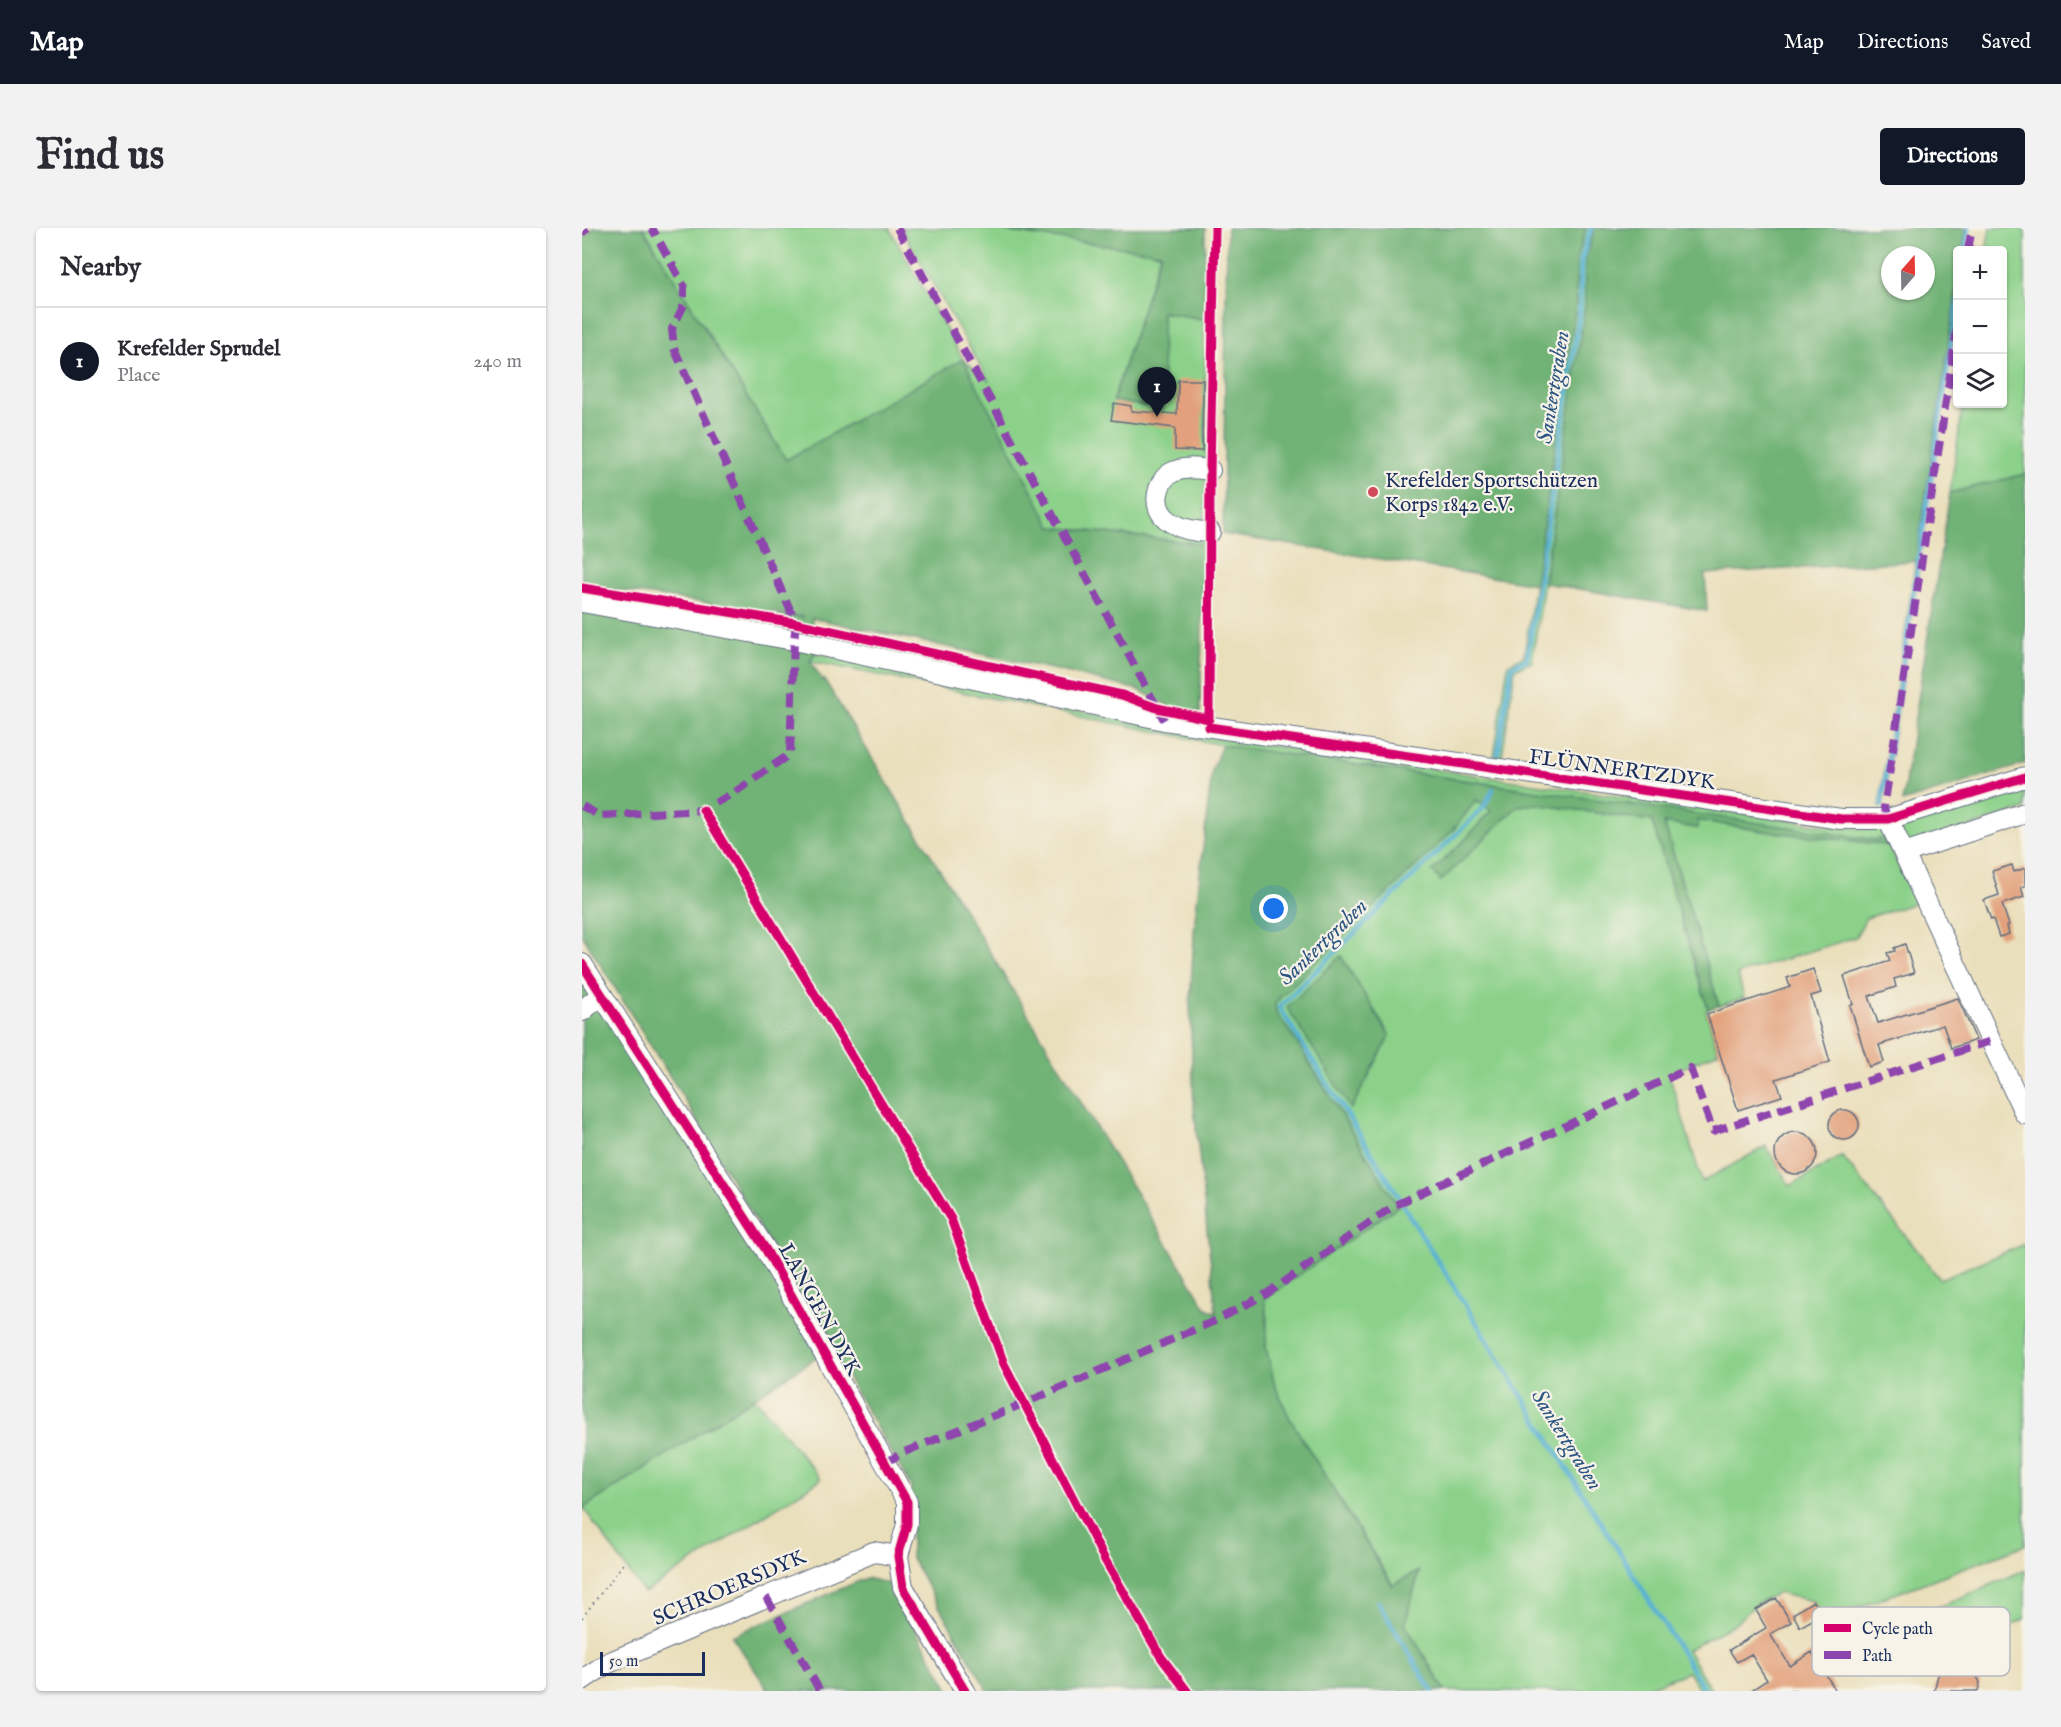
<!DOCTYPE html>
<meta charset="utf-8">
<style>
:root{--surface:#fff;--page:#f2f2f3;--text:#2b2b33;--muted:#7c7c81;--line:#e1e1e2;--accent:#111827}
body{margin:0;font-family:"IM FELL English",serif;background:var(--page);color:var(--text)}
.controls{position:absolute;right:18px;top:18px;display:grid;overflow:hidden;border-radius:6px;box-shadow:0 2px 4px #0004}
.controls button{width:54px;height:54px;display:grid;place-items:center;padding:0;border:0;border-bottom:2px solid var(--line);background:var(--surface);color:var(--text);font:30px sans-serif}
.compass{position:absolute;left:1299px;top:18px;width:54px;height:54px;border-radius:50%;background:var(--surface);box-shadow:0 2px 4px #0004;rotate:20deg}
.scale{position:absolute;left:18px;bottom:15px;width:105px;box-sizing:border-box;padding-left:6px;border:3px solid #1b2f5e;border-top:0;font-size:16px;line-height:21px;white-space:nowrap;color:#1b2f5e;-webkit-text-stroke:4px #f7f3e8;paint-order:stroke}
.you{position:absolute;left:692px;top:681px;width:21px;height:21px;margin:-15px;border:4px solid #fff;border-radius:50%;background:#1a73e8;box-shadow:0 0 0 9px #1a73e833}
.badge{display:grid;place-items:center;width:39px;height:39px;border-radius:50%;background:var(--accent);color:#fff;font-size:20px;font-weight:700}
.pin{position:absolute;translate:-50% -50px;filter:drop-shadow(0 2px 3px #0008)}
.pin::after{content:'';position:absolute;top:32px;width:21px;height:18px;background:inherit;clip-path:polygon(0 0,100% 0,50% 100%)}
.list{margin:0;padding:0;list-style:none}
h2{display:flex;justify-content:space-between;align-items:center;height:78px;margin:0;padding:0 24px;font-size:26px}
h2 small{font-size:20px;font-weight:400;color:var(--muted)}
.list li{display:grid;grid-template-columns:39px 1fr auto;gap:18px;align-items:center;box-sizing:border-box;height:108px;padding:0 24px;border-top:2px solid var(--line)}
.list b{display:block;font-size:22px;white-space:nowrap}
.list p{margin:0;font-size:20px;white-space:nowrap;color:var(--muted)}
.list em{font-size:20px;font-style:normal;color:var(--muted)}
.icon{flex:none;width:33px;height:33px;fill:none;stroke:currentColor;stroke-width:2;stroke-linecap:round;stroke-linejoin:round}
.map{position:relative;flex:none;width:1443px;height:1463px;overflow:hidden;border-radius:6px}
header{display:flex;align-items:center;gap:36px;box-sizing:border-box;height:84px;padding:0 30px;background:var(--accent);color:#fff}
header strong{font-size:28px}
nav{display:flex;gap:33px;margin-inline-start:auto;font-size:21px}
.intro{display:flex;align-items:center;justify-content:space-between;box-sizing:border-box;height:144px;padding:0 36px}
h1{margin:0;font-size:42px}
.button{padding:15px 27px;border-radius:6px;background:var(--accent);color:#fff;font-size:21px;font-weight:700}
main{display:flex;gap:36px;padding:0 36px}
aside{flex:1;background:var(--surface);border-radius:6px;box-shadow:0 2px 4px #0004}
.map>svg:first-child{display:block}
.green{fill:#8cd18a;stroke:#548074;stroke-width:1.5}
.forest{fill:#71b376;stroke:#46716a;stroke-width:1.5;fill-rule:evenodd}
.lines{fill:none;stroke-linecap:round;stroke-linejoin:round}
.stream{stroke:#57b0d5;stroke-width:4.5}
.building{fill:#e2a17c}
.minor-casing{stroke:#636d7f;stroke-width:22}
.path{stroke:#636d7f;stroke-width:2;stroke-dasharray:1.5 4.5;stroke-linecap:butt}
.minor{stroke:#fff;stroke-width:20}
.quiet{stroke:#8e44ad;stroke-width:8;stroke-dasharray:15 8;stroke-linecap:butt}
.cycleway-casing{stroke:#f7f3e8;stroke-width:13}
.cycleway{stroke:#d6006c;stroke-width:9}
.poi-dot{fill:#d1495b;stroke:#f7f3e8;stroke-width:2}
.labels{text-anchor:middle;stroke-width:4.5;stroke-linejoin:round;paint-order:stroke}
.poi-label{font-size:21px;fill:#1b2f5e;stroke:#f7f3e8;text-anchor:start}
.street-label{font-size:21px;fill:#1b2f5e;stroke:#f7f3e8}
.water-label{font-size:22px;font-style:italic;fill:#2d5682;stroke:#f7f3e8}
.key{fill:#f7f3e8;stroke:#b5b8bf;stroke-width:1.5}
.key-label{font-size:16px;fill:#1b2f5e}
</style>
<header>
<strong>Map</strong>
<nav><a>Map</a><a>Directions</a><a>Saved</a></nav>
</header>
<div class="intro"><h1>Find us</h1><a class="button">Directions</a></div>
<main>
<aside>
<h2>Nearby<small></small></h2>
<ul class="list">
<li><span class="badge">1</span><div><b>Krefelder Sprudel</b><p>Place</p></div><em>240 m</em></li>
</ul>
</aside>
<div class="map">
<svg width="1443" height="1463" viewBox="0 0 1443 1463">
<rect width="100%" height="100%" fill="#f7f3e8"/>
<filter id="ink" filterUnits="userSpaceOnUse"><feTurbulence type="fractalNoise" baseFrequency=".0167" numOctaves="2"/><feDisplacementMap in="SourceGraphic" scale="12" xChannelSelector="R" yChannelSelector="G"/><feConvolveMatrix kernelMatrix="1 2 1 2 8 2 1 2 1" color-interpolation-filters="sRGB"/></filter>
<filter id="wash" filterUnits="userSpaceOnUse"><feTurbulence type="fractalNoise" baseFrequency=".008" numOctaves="4" result="noise"/><feDisplacementMap in="SourceGraphic" scale="24" xChannelSelector="R" yChannelSelector="G"/><feGaussianBlur stdDeviation="1.35" result="paint"/><feColorMatrix in="noise" values="0 0 0 0 0 0 0 0 0 0 0 0 0 0 0 0 0 1.4 0 .05"/><feComposite in="paint" operator="in"/></filter>
<g filter="url(#wash)">
<rect width="100%" height="100%" fill="#eadfbb"/>
<path class="green" d="M61,0H307L381,131L407,153L319,0H400L579,24L531,173L581,181L580,84L622,91L624,228L622,316L469,299L381,132L204,232Z
M1004,0H1013L1003,32V78L950,434L933,441L920,529L912,528L926,436L942,428L994,77L995,31Z
M1408,0H1443V246L1368,265L1381,176H1420V22H1404Z
M1375,57V84L1301,579H1297Z
M233,425L593,503L641,511L1252,599L1302,602L1303,610L1294,612L640,517L228,433Z
M1443,559V581L1322,620L1317,597Z
M894,572L902,576L909,583L881,614L851,643L859,652L936,578L955,576L1070,593L1126,781L1124,783L1136,824L1087,846L1120,954L1184,918L1208,958L1260,928L1358,1051L1443,1016V1317L1243,1392L1231,1373L1195,1365L1176,1375L1152,1396L1105,1422L1130,1463H1118L1106,1444L1056,1463H863L823,1396L837,1344L811,1357L708,1191L693,1158L684,1120L685,1089L682,1071L816,978L712,810L694,785L693,776L699,768L871,602Z
M1114,592L1182,603L1307,617L1334,675L1284,690L1274,709L1156,746L1162,770L1137,778L1082,595L1116,600Z
M164,1159L239,1251L62,1365L0,1278Z
M1443,1342V1391L1368,1424L1350,1382Z"/>
<path class="forest" d="M11,0H61L204,232L381,131L469,299L622,316L618,485L589,479L557,462L479,443L230,390L233,425L228,433L240,452L242,451L624,1080L634,1085L612,881L608,775L613,690L630,542L640,517L1294,612L1303,610L1307,617L1182,603L1115,592L1116,600L1082,595L1137,778L1126,781L1070,593L955,576L936,578L859,653L850,643L881,614L909,583L902,576L894,572L871,602L699,768L693,776L694,785L712,810L816,978L682,1071L685,1089L684,1120L693,1158L708,1191L810,1357L837,1343L823,1396L863,1463H406L329,1330V1258L107,879L0,707V381L222,389L0,357V9Z
M400,0H623L622,91L580,84L581,181L531,173L579,25Z
M645,0H1004L995,31L994,77L953,356L641,306Z
M1013,0H1384L1381,22H1376L1375,57L1334,333L1123,346L1125,383L962,355L1003,78V32ZM1308,27H1344V63H1308Z
M1443,246V536L1320,574L1368,265Z
M759,728L808,808L769,881L705,779Z
M0,737L238,1127L0,1281Z
M284,1350L308,1356L368,1463H187L150,1408Z"/>
<g class="lines">
<path class="stream" d="M1383,22L1387,0
M916,526L930,438L945,431L998,82L999,32L1009,0
M1299,578L1376,73
M817,969L697,779L902,579L911,561
M821,977L1123,1462
M796,1374L850,1463"/>
</g>
<g id="blocks">
<path class="building" d="M596,152H621L620,223L593,222V200L529,192L532,175L549,178V183L595,186Z
M1430,637L1432,644L1443,640V658L1439,659L1442,669L1420,676L1427,697L1425,698L1427,706L1417,709L1411,691L1409,692L1402,672L1417,667L1410,643Z
M1323,716L1332,745L1312,751L1314,759L1287,768L1296,795L1376,770L1394,812L1369,820L1361,797L1297,817L1302,834L1287,839L1268,777L1271,776L1262,748L1308,733L1305,725L1313,723L1312,720Z
M1231,741L1239,765L1229,768L1248,834L1194,851L1200,868L1156,882L1125,786L1208,759L1205,750Z
M1247 897a15 15 0 1 1 30 0a15 15 0 1 1-30 0Z
M1193 925a21 21 0 1 1 42 0a21 21 0 1 1-42 0Z
M1194,1370L1209,1394L1188,1406L1208,1438L1230,1424L1254,1463H1168L1185,1452L1169,1426L1155,1434L1147,1422L1184,1400L1174,1382Z
M1231,1373L1239,1387L1218,1399L1211,1386Z
M1379,1436L1391,1442L1398,1454L1396,1463H1352L1356,1447L1365,1438Z"/>
</g>
</g>
<g filter="url(#ink)">
<use href="#blocks" fill-opacity="0" stroke="#636d7f" stroke-width="1.5"/>
<g class="lines">
<g class="minor-casing">
<path id="minor" d="M628,304C603,304 567,293 577,261C579,254 584,247 591,244C603,238 617,241 628,242
M0,374L212,412L582,492L1259,591H1306L1443,549
M1306,591L1443,886
M1322,625L1443,585
M0,736L184,1022L325,1274V1296L316,1328L321,1359L383,1463
M0,783L19,767
M0,1452L26,1435L292,1324L316,1328"/>
</g>
<path class="path" d="M0,1390L41,1336"/>
<use href="#minor" class="minor"/>
<path class="quiet" d="M315,0L582,492
M0,5L6,0
M1386,22L1390,0
M0,578L18,588L121,582L153,564L208,526L212,412L214,395L92,120L90,101L102,77V58L70,0
M1306,591L1302,580L1376,94
M303,1235L320,1225L443,1175L637,1091L686,1065L813,977L1108,840L1131,903L1409,813
M184,1369L238,1463"/>
<g class="cycleway-casing">
<path id="cycleway" d="M0,360L214,395L540,467L575,480L627,491L628,242L633,0
M627,499L1259,591H1306L1443,549
M121,582L369,991L422,1136L523,1332L579,1429L605,1463
M0,736L184,1022L325,1274V1296L316,1328L321,1359L383,1463"/>
</g>
<use href="#cycleway" class="cycleway"/>
</g>
</g>
<circle class="poi-dot" cx="791" cy="264" r="6"/>
<g class="labels">
<g class="poi-label">
<text x="803" y="259">Krefelder Sportschützen<tspan x="803" dy="24">Korps 1842 e.V.</tspan></text>
</g>
<g class="street-label">
<text transform="translate(1040 541) rotate(8)" y="7">FLÜNNERTZDYK</text>
<text transform="translate(238 1081) rotate(61)" y="7">LANGEN DYK</text>
<text transform="translate(147 1359) rotate(-23)" y="7">SCHROERSDYK</text>
</g>
<g class="water-label">
<text transform="translate(970 159) rotate(-81)" y="8">Sankertgraben</text>
<text transform="translate(740 713) rotate(-44)" y="8">Sankertgraben</text>
<text transform="translate(986 1211) rotate(58)" y="8">Sankertgraben</text>
</g>
</g>
<rect x="1230" y="1379" width="198" height="69" rx="9" class="key"/>
<rect x="1242" y="1396" width="27" height="8" fill="#d6006c"/>
<rect x="1242" y="1423" width="27" height="8" fill="#8e44ad"/>
<g class="key-label">
<text x="1280" y="1406">Cycle path</text>
<text x="1280" y="1433">Path</text>
</g>
</svg>
<div class="controls">
<button>+</button>
<button>−</button>
<button><svg class="icon" aria-label="layers" viewBox="0 0 24 24"><path d="M12 4l9 5-9 5-9-5zM3 14l9 5 9-5"/></svg></button>
</div>
<svg class="compass" viewBox="-18 -18 36 36"><path d="M0-13l5 13h-10z" fill="#e53935"/><path d="M0 13l5-13h-10z" fill="#7c7c81"/></svg>
<div class="scale">50 m</div>
<div class="you"></div>
<div class="pin badge" style="left:575px;top:189px">1</div>
</div>
</main>
